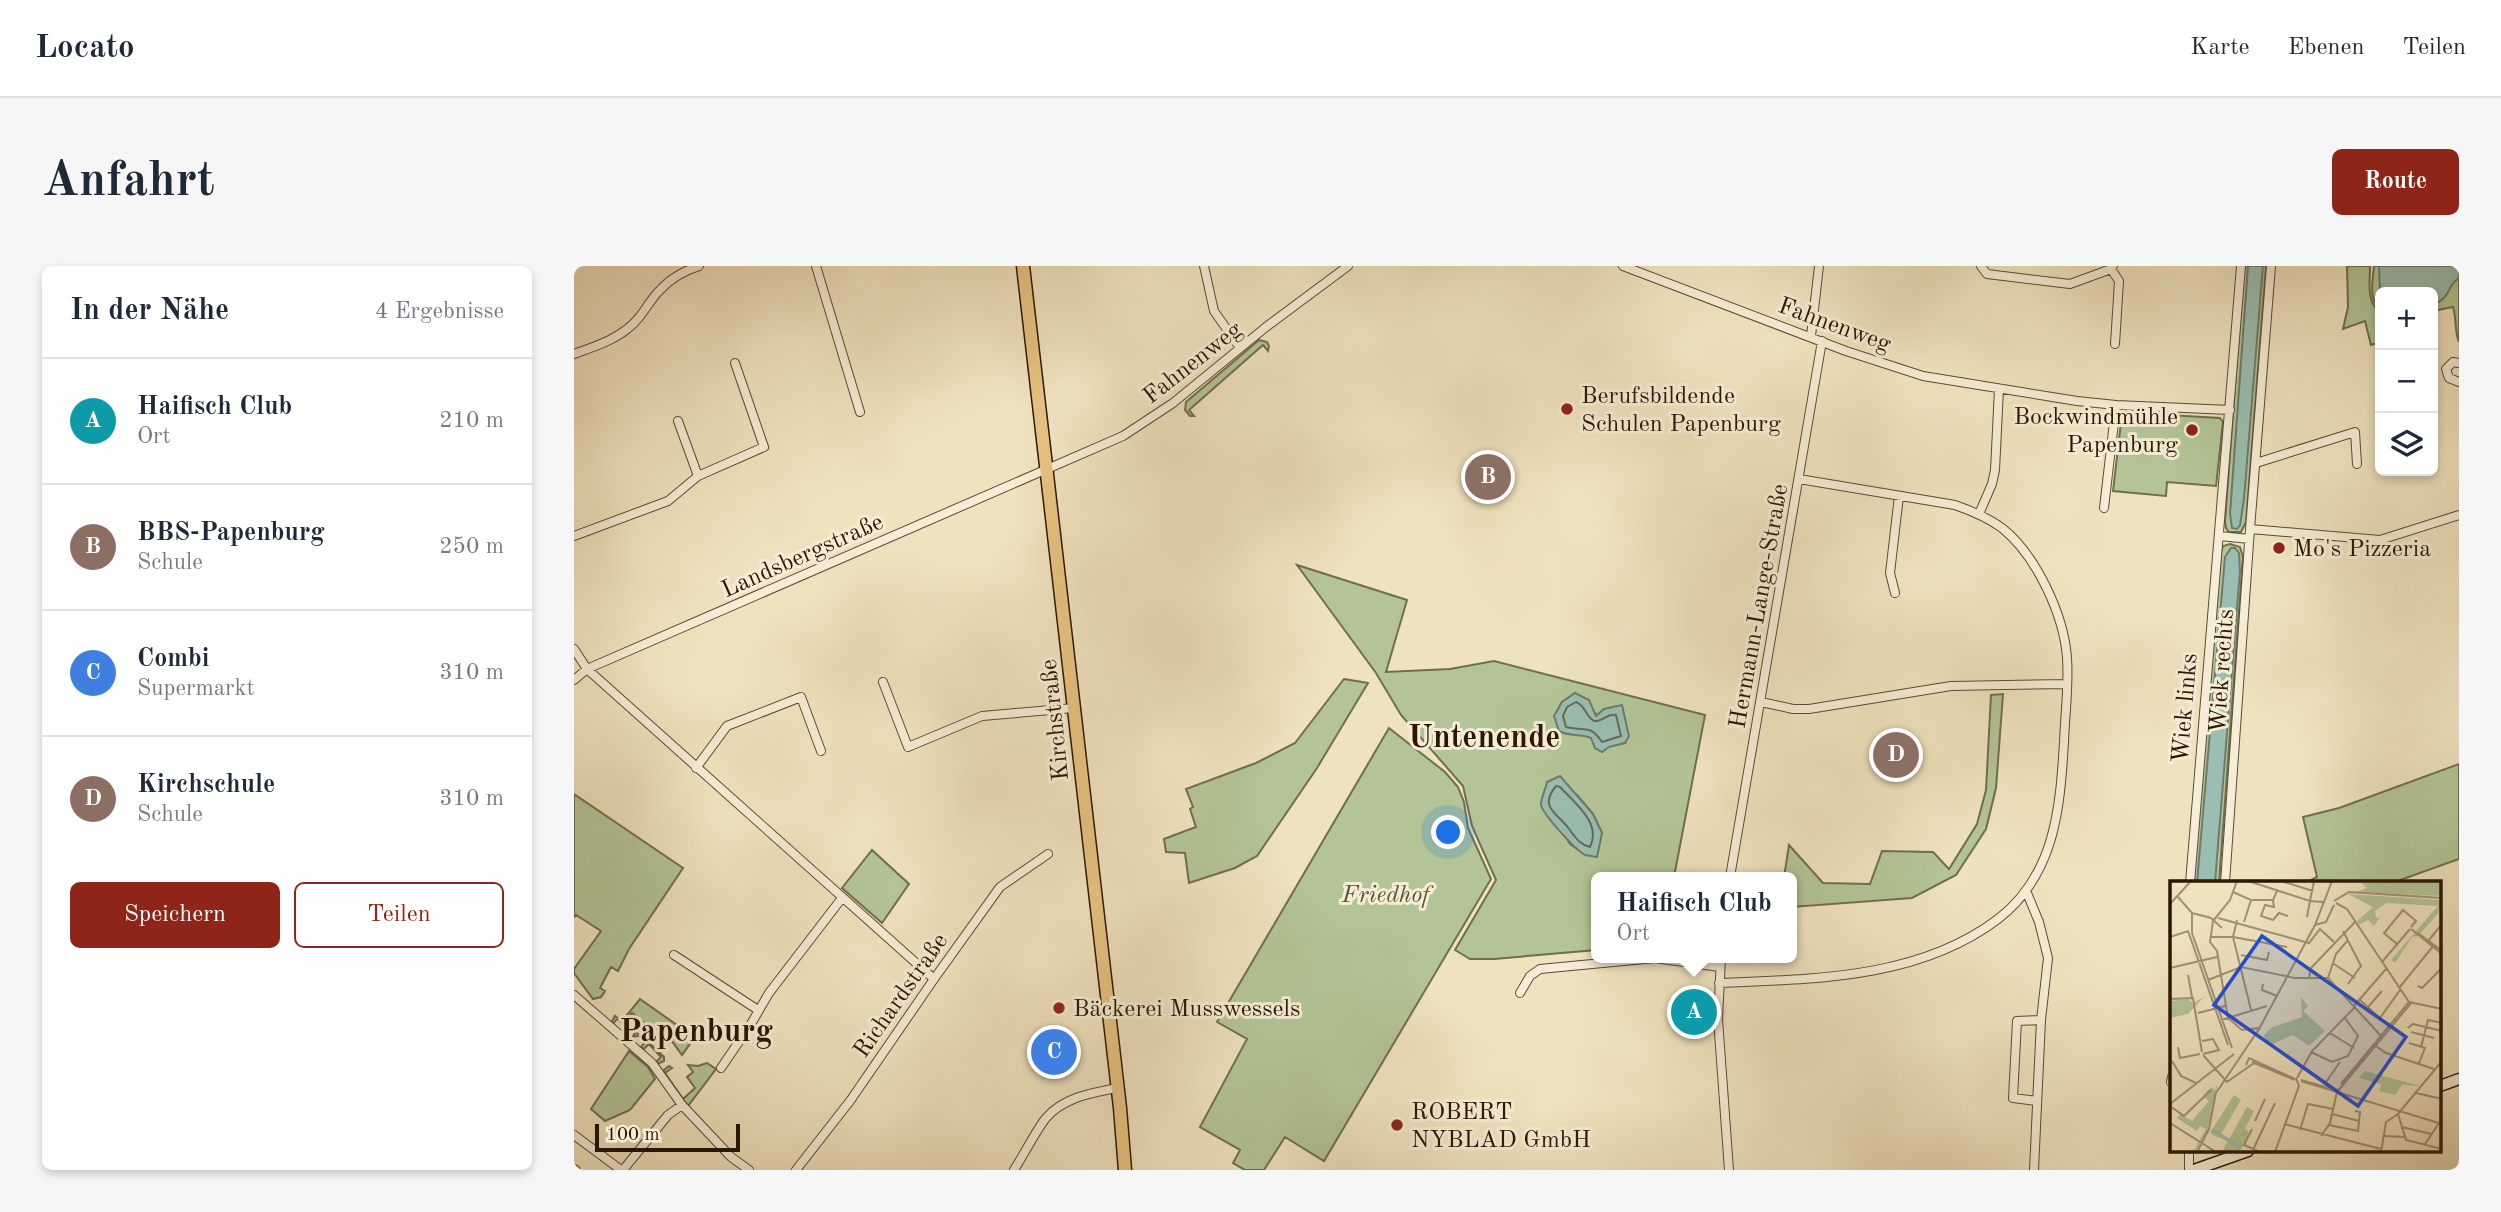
<!DOCTYPE html>
<html lang="de">
<meta charset="utf-8">
<style>
:root{--surface:#fff;--page:#f6f6f7;--text:#1f2937;--muted:#747a83;--line:#e0e1e3;--accent:#8f2418}
body{margin:0;font-family:"Old Standard TT",serif;background:var(--page);color:var(--text)}
.controls{position:absolute;right:21px;top:21px;display:grid;overflow:hidden;border-radius:10px;box-shadow:0 4px 10px #0003}
.controls button{width:63px;height:63px;display:grid;place-items:center;padding:0;border:0;border-bottom:2px solid var(--line);background:var(--surface);color:var(--text);font:35px sans-serif}
.scale{position:absolute;left:21px;bottom:18px;width:145px;box-sizing:border-box;padding-left:7px;border:4px solid #2c1605;border-top:0;font-size:19px;line-height:24px;white-space:nowrap;color:#2c1605;-webkit-text-stroke:5px #f5edd5;paint-order:stroke}
.you{position:absolute;left:875px;top:567px;width:24px;height:24px;margin:-18px;border:5px solid #fff;border-radius:50%;background:#1a73e8;box-shadow:0 0 0 10px #1a73e833}
.badge{display:grid;place-items:center;width:46px;height:46px;border-radius:50%;background:var(--accent);color:#fff;font-size:23px;font-weight:700}
.pin{position:absolute;translate:-50% -50%;border:4px solid #fff;box-shadow:0 2px 7px #0006}
.popup{position:absolute;left:1017px;top:606px;width:206px;height:91px;box-sizing:border-box;display:grid;place-content:center;border-radius:10px;background:var(--surface);filter:drop-shadow(0 2px 5px #0005);font-size:23px;white-space:nowrap;color:var(--muted)}
.popup b{font-size:26px;color:var(--text)}
.popup::after{content:'';position:absolute;left:50%;top:100%;margin-left:-14px;border:14px solid transparent;border-top-color:var(--surface)}
.list{margin:0;padding:0;list-style:none}
h2{display:flex;justify-content:space-between;align-items:center;height:91px;margin:0;padding:0 28px;font-size:30px}
h2 small{font-size:23px;font-weight:400;color:var(--muted)}
.list li{display:grid;grid-template-columns:46px 1fr auto;gap:21px;align-items:center;box-sizing:border-box;height:126px;padding:0 28px;border-top:2px solid var(--line)}
.list b{display:block;font-size:26px;white-space:nowrap}
.list p{margin:0;font-size:23px;white-space:nowrap;color:var(--muted)}
.list em{font-size:23px;font-style:normal;color:var(--muted)}
.actions{display:flex;gap:14px;padding:21px 28px}
.actions a{flex:1;padding:16px 0;border:2px solid var(--accent);border-radius:10px;text-align:center;font-size:24px;color:var(--accent)}
.actions .main{background:var(--accent);color:#fff}
.icon{flex:none;width:38px;height:38px;fill:none;stroke:currentColor;stroke-width:2;stroke-linecap:round;stroke-linejoin:round}
.map{position:relative;flex:none;width:1885px;height:904px;overflow:hidden;border-radius:10px}
header{display:flex;align-items:center;gap:42px;box-sizing:border-box;height:98px;padding:0 35px;background:var(--surface);border-bottom:2px solid var(--line)}
header strong{font-size:33px}
nav{display:flex;gap:38px;margin-inline-start:auto;font-size:24px}
.intro{display:flex;align-items:center;justify-content:space-between;box-sizing:border-box;height:168px;padding:0 42px}
h1{margin:0;font-size:49px}
.button{padding:18px 32px;border-radius:10px;background:var(--accent);color:#fff;font-size:24px;font-weight:700}
main{display:flex;gap:42px;padding:0 42px}
aside{flex:1;background:var(--surface);border-radius:10px;box-shadow:0 4px 10px #0003}
.map>svg:first-child{display:block}
.green{fill:#b3c597;stroke:#706e4e;stroke-width:2;fill-rule:evenodd}
.water{fill:#9abeb1;stroke:#6e7b6c;stroke-width:2}
.lines{fill:none;stroke-linecap:round;stroke-linejoin:round}
.shore{stroke:#636a5b;stroke-width:2}
.street-casing{stroke:#5d4934;stroke-width:10}
.secondary-casing{stroke:#2c1605;stroke-width:13}
.primary-casing{stroke:#2c1605;stroke-width:15}
.street{stroke:#f5edd5;stroke-width:8}
.secondary{stroke:#f5edd5;stroke-width:10}
.primary{stroke:#e8c280;stroke-width:12}
.poi-dot{fill:#8f2418;stroke:#f5edd5;stroke-width:2.5}
.labels{text-anchor:middle;stroke-width:6;stroke-linejoin:round;paint-order:stroke}
.street-label{font-size:24px;fill:#2c1605;stroke:#f5edd5}
.poi-label{font-size:24px;fill:#2c1605;stroke:#f5edd5;text-anchor:start}
.park-label{font-size:24px;font-style:italic;fill:#5b5338;stroke:#f5edd5}
.district-label{font-size:32px;font-weight:bold;fill:#2c1605;stroke:#f5edd5}
.inset-river{fill:none;stroke:#9abeb1;stroke-width:3.5}
.inset-road{fill:none;stroke:#a19175;stroke-width:2}
.view{fill:#1d4ed8;fill-opacity:0.15;stroke:#1d4ed8;stroke-width:3.5}
.inset-edge{fill:none;stroke:#2c1605;stroke-width:3.5}
</style>
<header>
<strong>Locato</strong>
<nav><a>Karte</a><a>Ebenen</a><a>Teilen</a></nav>
</header>
<div class="intro"><h1>Anfahrt</h1><a class="button">Route</a></div>
<main>
<aside>
<h2>In der Nähe<small>4 Ergebnisse</small></h2>
<ul class="list">
<li><span class="badge" style="background:#0f9aa8">A</span><div><b>Haifisch Club</b><p>Ort</p></div><em>210 m</em></li>
<li><span class="badge" style="background:#8d6e63">B</span><div><b>BBS-Papenburg</b><p>Schule</p></div><em>250 m</em></li>
<li><span class="badge" style="background:#3f7fe0">C</span><div><b>Combi</b><p>Supermarkt</p></div><em>310 m</em></li>
<li><span class="badge" style="background:#8d6e63">D</span><div><b>Kirchschule</b><p>Schule</p></div><em>310 m</em></li>
</ul>
<div class="actions"><a class="main">Speichern</a><a>Teilen</a></div>
</aside>
<div class="map">
<svg width="1885" height="904" viewBox="0 0 1885 904">
<rect width="100%" height="100%" fill="#efe3bf"/>
<filter id="stains"><feTurbulence type="fractalNoise" baseFrequency=".00286" numOctaves="4"/><feColorMatrix values="0 0 0 0 .2 0 0 0 0 .09 0 0 0 0 .02 0 0 0 .5 -.17"/></filter>
<radialGradient id="worn" r=".72"><stop offset=".6" stop-color="#630" stop-opacity="0"/><stop offset="1" stop-color="#630" stop-opacity=".3"/></radialGradient>
<path class="green" d="M1670,0H1692L1672,256L1667,266H1655L1652,262L1651,256Z
M1773,0H1796C1796,18 1792,34 1806,47V76L1797,79L1791,55L1769,63L1774,41Z
M1800,0H1885V76C1880,64 1883,53 1879,41L1859,45V26H1806V42C1794,33 1799,14 1800,0Z
M685,74L693,76L695,80L694,85L689,79L615,144L620,150H616L611,144L612,136Z
M1558,147L1646,152L1649,156L1642,220L1593,216L1592,230L1539,225L1548,148Z
M1656,278L1666,281L1669,291L1645,617H1619L1647,286L1649,280Z
M723,299L833,334L812,406L876,403L920,395L1131,449L1100,611H1022V684L920,693H896L881,684L922,614L898,560L889,520L827,449L802,407ZM1001,427L1051,477L1021,482L1018,472L981,450L988,436ZM1003,529L1019,548L1028,567L1012,589L996,578L989,566Z
M770,413L794,417L743,502L683,590L661,602L615,617L611,587L592,586L590,573L622,561L616,543L619,541L612,523L682,497L721,477Z
M1429,428L1422,522L1412,563L1382,609L1338,632L1218,641V611H1210L1215,579L1249,617L1296,618L1308,585L1359,586L1375,603L1403,558L1412,524L1417,429Z
M815,462L871,506L884,521L890,536L894,562L917,613L750,895L711,871L690,904H671L659,897L666,884L626,861L673,773L643,756Z
M1885,498V593L1818,617H1731L1743,611L1729,551L1765,542Z
M0,528L109,602L55,683L44,705L37,701L26,722L31,725L27,731L19,733L0,707V703L27,665L2,649L0,651Z
M298,584L335,618L308,657L268,622Z
M66,733L110,764L118,775L108,789L97,774L81,761L71,773L90,791V795L83,798L82,796L87,791L75,778L70,783L67,781L71,776L63,769L58,773L61,766L67,770L75,761L58,747L50,756L55,761L52,766L48,765L52,759L43,753L39,758L38,755L41,750L48,755Z
M55,785L74,801L81,813L56,844L31,855L17,843Z
M133,797L142,803L114,840L90,807V804L95,800L98,802L91,807L109,833L121,822L113,811L119,806L114,799L124,800Z"/>
<path class="water" d="M1674,0H1689L1670,233L1666,259L1663,263L1658,262L1656,248Z
M1805,0H1885V12C1871,21 1880,29 1859,39V26H1806Z
M1657,282H1661L1665,287L1666,305L1641,617H1623L1651,291Z
M1001,427L1015,434L1022,450L1030,443L1048,439L1055,470L1051,477L1035,481L1028,486L1021,482L1017,472C1006,467 996,471 985,465L980,450L988,436Z
M986,510L1019,548L1028,567L1023,591C1021,591 1013,589 1011,589C1003,585 967,547 967,538C967,532 972,522 973,516Z"/>
<g class="lines">
<path class="shore" d="M1002,436C1012,440 1011,450 1020,455C1029,456 1033,447 1042,449L1047,470L1028,476C1015,457 1011,466 992,461L989,450L993,441Z
M982,520L986,521C1001,537 1028,558 1016,581C1005,578 1002,572 995,563C984,547 964,542 982,520Z"/>
<g class="street-casing">
<path id="street" d="M242,0L286,146
M630,0L640,45L666,82
M1049,0L1272,85L1349,110L1503,135L1542,139L1656,144
M1407,0L1413,8L1496,18L1537,3L1539,0
M1537,3L1545,15L1541,78
M1237,70L1245,0
M0,88C22,80 42,74 59,58C70,48 76,33 87,23C98,11 110,5 125,0
M1885,97L1879,96L1872,103L1875,112L1885,116
M104,155L124,210
M1682,197L1781,166L1783,198
M1530,242L1542,139
M1405,248L1418,218L1421,204L1425,123
M1676,263L1806,274L1885,249
M0,270L94,235L124,210L190,181L161,97
M1646,270L1675,273
M1321,327L1316,307L1325,230
M0,383L13,403L360,713
M0,414L13,403L549,170L599,137L692,61L774,0
M309,416L334,481L408,450L500,442
M1187,436L1219,443H1235L1377,420L1493,418
M122,502L153,460L227,431L247,485
M1156,611L1248,75
M1616,617L1667,0
M1651,617L1676,263L1697,0
M1453,627L1465,656L1474,692L1467,754L1460,904
M100,689L184,744
M1147,692L1144,753L1155,904
M1145,717C1240,713 1345,713 1424,653C1481,609 1486,543 1490,476C1491,448 1495,420 1493,392C1490,349 1462,289 1428,262C1413,251 1398,245 1381,239L1225,213
M946,727L956,710L966,703L1081,692L1146,701
M0,729L78,797L108,839L157,891L175,904
M147,802L177,758L195,727L268,632
M1597,816L1598,811
M1463,835L1439,832L1443,755L1467,754
M0,869L47,904
M0,903L2,904
M49,904L94,849L108,839
M222,904L276,835L360,713L426,621L474,588
M440,904C449,890 463,863 472,852C490,831 518,827 543,822
M1615,904V885"/>
</g>
<g class="secondary-casing">
<path id="secondary" d="M1866,820L1885,813
M1620,904L1674,885"/>
</g>
<g class="primary-casing">
<path id="primary" d="M449,0L546,842L551,904"/>
</g>
<use href="#street" class="street"/>
<use href="#secondary" class="secondary"/>
<use href="#primary" class="primary"/>
</g>
<g class="poi-dot">
<circle cx="993" cy="143" r="7"/>
<circle cx="1618" cy="164" r="7"/>
<circle cx="1705" cy="282" r="7"/>
<circle cx="485" cy="742" r="7"/>
<circle cx="823" cy="859" r="7"/>
</g>
<g class="labels">
<g class="street-label">
<text transform="translate(1261 58) rotate(20)" y="8">Fahnenweg</text>
<text transform="translate(618 96) rotate(-38)" y="8">Fahnenweg</text>
<text transform="translate(228 289) rotate(-24)" y="8">Landsbergstraße</text>
<text transform="translate(1184 340) rotate(-80)" y="8">Hermann-Lange-Straße</text>
<text transform="translate(1647 405) rotate(-86)" y="8">Wiek rechts</text>
<text transform="translate(1610 442) rotate(-85)" y="8">Wiek links</text>
<text transform="translate(480 454) rotate(-96)" y="8">Kirchstraße</text>
<text transform="translate(326 729) rotate(-55)" y="8">Richardstraße</text>
</g>
<g class="poi-label">
<text x="1007" y="137">Berufsbildende<tspan x="1007" dy="28">Schulen Papenburg</tspan></text>
<text x="1604" y="158" text-anchor="end">Bockwindmühle<tspan x="1604" dy="28">Papenburg</tspan></text>
<text x="1719" y="290">Mo's Pizzeria</text>
<text x="499" y="750">Bäckerei Musswessels</text>
<text x="837" y="853">ROBERT<tspan x="837" dy="28">NYBLAD GmbH</tspan></text>
</g>
<g class="park-label">
<text x="812" y="636">Friedhof</text>
</g>
<g class="district-label">
<text x="910" y="481">Untenende</text>
<text x="122" y="775">Papenburg</text>
</g>
</g>
<g transform="translate(1596 615)">
<rect width="271" height="271" fill="#efe3bf"/>
<path d="M197,0H271V15L186,11L197,7L192,2ZM178,13L271,19V29L248,55L242,56L225,82L221,79L268,25L216,22L205,30L206,37L210,36L204,45L198,39L189,44L187,40L203,26ZM34,116L18,133L0,137V120L17,118L23,122ZM131,116L138,125L133,130L155,150L139,165L123,154L102,163L96,161L94,154L101,147L132,136ZM195,190L250,205L232,204L225,214L209,210L211,203L189,197ZM48,201L37,251L25,271H23L36,248L30,245L27,250L7,237L10,233L22,240L39,220L33,215L41,206L45,209ZM64,214L71,219L49,257L40,252ZM77,226L84,230L75,248L79,251L70,271H58L53,269Z" fill="#b3c597"/>
<path class="inset-river" d="M42,249L71,267"/>
<path class="inset-road" d="M78,0L140,20L144,0M111,0L143,10M63,11L81,19L74,41M8,16L22,32M81,19H103L107,10M103,19L104,26L95,24L91,35L103,39L109,32L118,35M164,20L179,11L272,17M166,22L177,28L239,121L272,128M0,23L21,0M22,32V52L62,167M22,32L41,37L52,47M137,36L140,20L153,21M48,37L139,62L150,48L164,61M67,39L63,56L81,129M43,40L40,61L47,70L58,137L72,149L90,147M43,40L60,19L67,0M145,44L156,41L164,24M241,48L272,73M173,50L191,85L178,103M248,52L272,70M0,56L18,50L58,164M41,56H63M63,56L117,66M258,60L272,43M227,63L214,52L233,29L246,40L241,46M71,74L97,79L99,71M212,81L240,48M164,83L185,97M0,87L47,76M18,94L22,116M139,97L141,87L186,40M158,97L166,73L178,59M38,99L71,86L125,97H158L211,155M93,103L92,109L107,115M248,105L252,107L272,87M229,107L264,64M0,118L23,117L32,171M190,119L210,137L230,109M183,126L216,88M198,126L212,110M28,132L55,125M51,139L97,125M238,147L243,143L272,150M241,151L264,157M160,152L184,167M32,160L43,158L49,169L33,173M239,162L255,167L249,182M206,165L216,172L264,188M8,166L10,177L30,173M251,166L258,139L272,142M141,171L162,181L178,175L188,155L175,137M33,174L57,201L84,182M2,180L11,195L26,202M82,181L125,199M76,184L79,177L125,198M127,197L142,170L184,127M131,199L162,208M131,200L272,243M171,203L239,121M154,204L170,181M167,211L242,121M46,212L89,148L145,44L162,0M246,212L272,218M0,223L64,173M0,225L14,235L41,209M162,233L189,240M228,233L236,259L272,268M85,240L95,218M0,242L46,271M114,243L211,268M159,244L188,250L190,231L185,230M232,246L261,253M82,248L74,264L90,271M130,249L138,223L163,228M151,255L160,242L167,211M213,255L235,256M255,263L269,242M83,269L105,222M27,271L39,248L46,211M105,271L129,205L126,197M211,271L216,241L228,233L272,180"/>
<path class="view" d="M92,55L236,156L188,225L44,124Z"/>
<rect width="271" height="271" class="inset-edge"/>
</g>
<rect width="100%" height="100%" filter="url(#stains)"/>
<rect width="100%" height="100%" fill="url(#worn)"/>
</svg>
<div class="controls">
<button>+</button>
<button>−</button>
<button><svg class="icon" aria-label="layers" viewBox="0 0 24 24"><path d="M12 4l9 5-9 5-9-5zM3 14l9 5 9-5"/></svg></button>
</div>
<div class="scale">100 m</div>
<div class="you"></div>
<div class="pin badge" style="left:1120px;top:746px;background:#0f9aa8">A</div>
<div class="popup"><b>Haifisch Club</b>Ort</div>
<div class="pin badge" style="left:914px;top:211px;background:#8d6e63">B</div>
<div class="pin badge" style="left:480px;top:786px;background:#3f7fe0">C</div>
<div class="pin badge" style="left:1322px;top:489px;background:#8d6e63">D</div>
</div>
</main>
